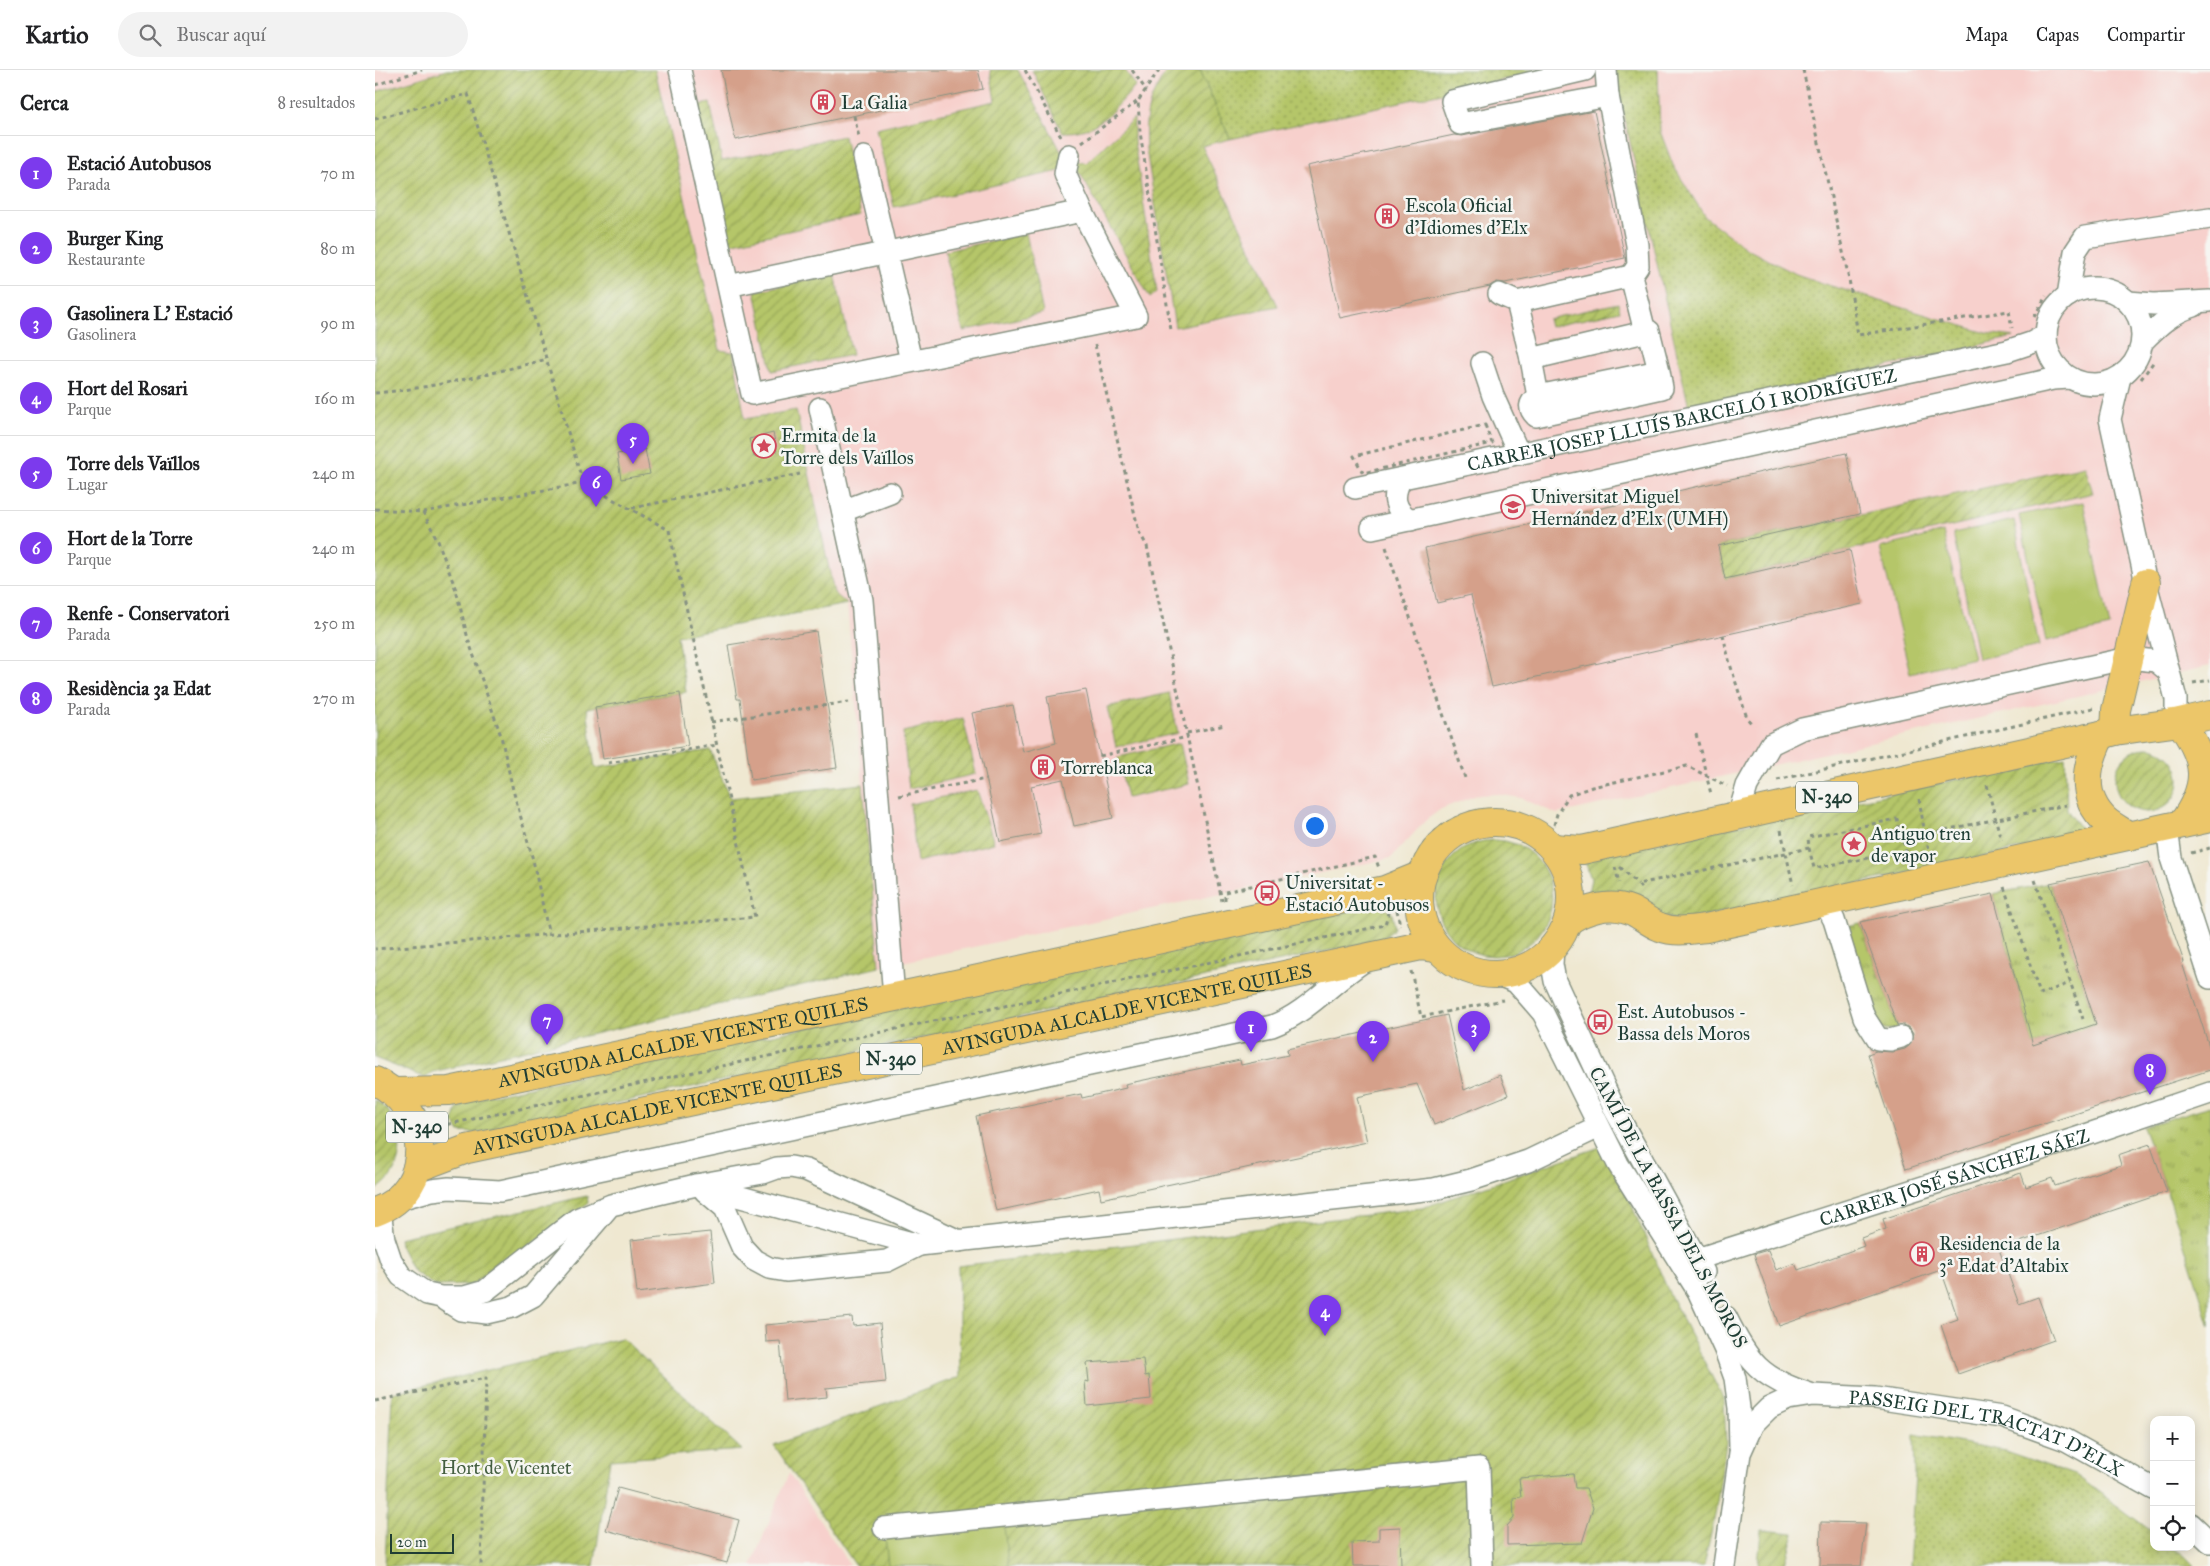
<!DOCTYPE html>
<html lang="es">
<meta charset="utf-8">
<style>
:root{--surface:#fff;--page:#f2f2f2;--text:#202124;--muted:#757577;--line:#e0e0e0;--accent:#7c3aed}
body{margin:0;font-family:"IM FELL Great Primer",serif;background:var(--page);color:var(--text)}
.controls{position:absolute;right:15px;bottom:15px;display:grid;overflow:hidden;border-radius:10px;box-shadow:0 2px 12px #0003}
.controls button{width:45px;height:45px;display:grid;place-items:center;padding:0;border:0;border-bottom:1px solid var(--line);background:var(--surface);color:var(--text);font:25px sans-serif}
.scale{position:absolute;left:15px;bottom:12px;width:64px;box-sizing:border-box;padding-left:5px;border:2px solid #1f3d34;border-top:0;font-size:14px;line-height:18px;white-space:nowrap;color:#1f3d34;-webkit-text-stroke:4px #f6f6f2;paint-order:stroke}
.you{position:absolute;left:939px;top:755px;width:18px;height:18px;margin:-12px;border:4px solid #fff;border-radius:50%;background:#1a73e8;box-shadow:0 0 0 8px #1a73e833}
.badge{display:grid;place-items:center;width:32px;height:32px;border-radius:50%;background:var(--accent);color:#fff;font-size:16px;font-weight:700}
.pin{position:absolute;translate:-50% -41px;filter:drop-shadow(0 1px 2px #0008)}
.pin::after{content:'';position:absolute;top:26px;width:18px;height:15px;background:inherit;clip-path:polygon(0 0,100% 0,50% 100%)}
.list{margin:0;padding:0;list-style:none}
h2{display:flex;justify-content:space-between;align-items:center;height:65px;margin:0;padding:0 20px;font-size:21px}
h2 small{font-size:16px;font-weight:400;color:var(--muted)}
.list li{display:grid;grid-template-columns:32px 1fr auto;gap:15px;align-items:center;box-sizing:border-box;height:75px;padding:0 20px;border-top:1px solid var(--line)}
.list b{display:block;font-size:19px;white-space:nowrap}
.list p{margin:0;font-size:16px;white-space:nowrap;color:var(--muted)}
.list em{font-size:16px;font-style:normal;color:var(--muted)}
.icon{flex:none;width:28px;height:28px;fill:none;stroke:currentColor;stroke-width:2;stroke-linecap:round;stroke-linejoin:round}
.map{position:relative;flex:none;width:1835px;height:1496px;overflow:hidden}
header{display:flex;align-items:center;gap:30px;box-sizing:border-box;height:70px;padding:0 25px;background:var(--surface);border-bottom:1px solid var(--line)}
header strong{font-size:24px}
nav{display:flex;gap:28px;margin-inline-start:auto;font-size:18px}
.search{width:350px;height:45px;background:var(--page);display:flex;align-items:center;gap:12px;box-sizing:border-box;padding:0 18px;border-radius:28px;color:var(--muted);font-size:19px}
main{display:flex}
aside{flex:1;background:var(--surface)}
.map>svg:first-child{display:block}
.built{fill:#f7d0cc}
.grass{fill:url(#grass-dots);stroke:#6a824e}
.park{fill:url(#park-tufts);stroke:#6a824e}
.garden{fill:url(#garden-furrows);stroke:#6a824e}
.pitch{fill:#b5c669;stroke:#6a824e}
.building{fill:#d5a08a}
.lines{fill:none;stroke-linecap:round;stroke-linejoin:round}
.minor-casing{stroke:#879282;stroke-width:24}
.highway-casing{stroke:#879282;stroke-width:30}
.path{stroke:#879282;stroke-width:3;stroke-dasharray:4 4;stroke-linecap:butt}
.minor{stroke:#fff;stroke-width:21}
.highway{stroke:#ecc669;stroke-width:28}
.labels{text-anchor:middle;stroke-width:5;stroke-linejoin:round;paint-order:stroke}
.shield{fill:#f6f6f2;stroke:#60746d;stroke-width:1}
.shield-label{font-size:18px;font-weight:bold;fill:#1f3d34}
.poi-label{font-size:19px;fill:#1f3d34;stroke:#f6f6f2;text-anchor:start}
.street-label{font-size:19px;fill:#1f3d34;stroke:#f6f6f2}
.park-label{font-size:19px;fill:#445f41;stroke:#f6f6f2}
</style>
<header>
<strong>Kartio</strong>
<div class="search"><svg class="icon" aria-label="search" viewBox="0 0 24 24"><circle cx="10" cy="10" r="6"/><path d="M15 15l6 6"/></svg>Buscar aquí</div>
<nav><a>Mapa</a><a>Capas</a><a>Compartir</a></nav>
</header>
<main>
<aside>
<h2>Cerca<small>8 resultados</small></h2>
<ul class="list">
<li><span class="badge">1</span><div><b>Estació Autobusos</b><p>Parada</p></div><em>70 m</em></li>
<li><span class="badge">2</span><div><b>Burger King</b><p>Restaurante</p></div><em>80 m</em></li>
<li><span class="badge">3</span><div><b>Gasolinera L' Estació</b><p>Gasolinera</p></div><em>90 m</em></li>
<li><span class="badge">4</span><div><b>Hort del Rosari</b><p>Parque</p></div><em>160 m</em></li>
<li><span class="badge">5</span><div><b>Torre dels Vaïllos</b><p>Lugar</p></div><em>240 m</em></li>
<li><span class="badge">6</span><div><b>Hort de la Torre</b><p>Parque</p></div><em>240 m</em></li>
<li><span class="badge">7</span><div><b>Renfe - Conservatori</b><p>Parada</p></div><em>250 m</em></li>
<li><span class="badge">8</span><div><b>Residència 3a Edat</b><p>Parada</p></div><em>270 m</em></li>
</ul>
</aside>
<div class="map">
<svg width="1835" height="1496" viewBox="0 0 1835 1496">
<defs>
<pattern id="grass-dots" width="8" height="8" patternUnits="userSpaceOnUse" patternTransform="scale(1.25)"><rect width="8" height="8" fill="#b5c669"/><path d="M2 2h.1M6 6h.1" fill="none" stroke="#93a257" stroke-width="1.8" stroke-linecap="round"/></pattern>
<pattern id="park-tufts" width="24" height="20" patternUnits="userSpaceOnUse" patternTransform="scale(1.25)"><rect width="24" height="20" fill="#b5c669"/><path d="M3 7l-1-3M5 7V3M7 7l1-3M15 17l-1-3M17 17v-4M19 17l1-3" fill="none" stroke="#93a257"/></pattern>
<pattern id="garden-furrows" width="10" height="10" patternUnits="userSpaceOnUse" patternTransform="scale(1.25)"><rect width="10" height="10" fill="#b5c669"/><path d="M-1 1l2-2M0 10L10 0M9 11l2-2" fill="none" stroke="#93a257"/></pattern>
</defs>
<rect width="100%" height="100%" fill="#f6f6f2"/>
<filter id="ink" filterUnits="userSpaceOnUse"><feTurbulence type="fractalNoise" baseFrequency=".02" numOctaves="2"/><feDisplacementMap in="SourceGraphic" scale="10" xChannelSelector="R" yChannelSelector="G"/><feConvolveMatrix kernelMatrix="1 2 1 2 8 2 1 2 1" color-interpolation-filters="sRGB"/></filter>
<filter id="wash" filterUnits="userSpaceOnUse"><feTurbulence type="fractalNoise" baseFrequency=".0096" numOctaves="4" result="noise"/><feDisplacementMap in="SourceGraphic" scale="20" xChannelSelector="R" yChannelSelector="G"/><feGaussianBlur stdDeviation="1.12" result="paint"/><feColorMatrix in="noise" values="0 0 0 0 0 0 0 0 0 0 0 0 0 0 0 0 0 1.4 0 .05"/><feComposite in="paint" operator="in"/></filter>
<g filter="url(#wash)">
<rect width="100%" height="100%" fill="#efe8d1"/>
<path class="built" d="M0,0H72L0,22Z
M280,0H1835V596L1182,744L1146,728L1122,724L1102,725L1066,739L1051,750L1016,788L504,897L472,534L459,524L421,340L370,349L358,283L345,280Z
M414,1403L475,1496H376Z"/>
<path class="grass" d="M825,0H1173L855,69Z
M1239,0H1283L1285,61L1298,95L1330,147L1372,179L1421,204L1456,216L1611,263L1639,267L1315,342Z
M1539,1364L1630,1381L1702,1406L1779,1463V1477C1799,1477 1806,1480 1819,1496H1534L1540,1405Z"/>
<path class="park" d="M1675,813L1721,954L1658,975L1618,824Z
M1485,853L1524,960L1506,959L1501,953L1469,857Z
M1835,1036V1256L1792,1121L1768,1057Z"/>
<path class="garden" d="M72,0H280L345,280L358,282L370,349L421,340L459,523L472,534L302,566L311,622L212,638L220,698L335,680L355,728L488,714L504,897L57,1002L50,1008L0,988V22Z
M615,0H643L688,85L685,101L519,137L501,58L620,31Z
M657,0H750L761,16C739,39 723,64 687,62Z
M792,0H825L855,69L827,76L903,236L800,257L771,79C769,43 773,31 792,0Z
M335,33L347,91L469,66L486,145L350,175L320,36Z
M759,48V71L782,222L775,228L701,96L704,91L711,93Z
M651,163L668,243L588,261L570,181Z
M460,204L477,285L397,301L380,221Z
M1243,233L1245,241L1175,257L1173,249Z
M1238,255L1240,264L1172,279L1170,270Z
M1710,396L1718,423L1350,509L1343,476Z
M794,623L803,663L741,677L732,637Z
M588,648L601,704L534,719L528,662Z
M805,673L814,714L752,728L743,687Z
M1740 710a32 32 0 1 1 64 0a32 32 0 1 1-64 0Z
M1690,687L1692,740L1710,765L1305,851L1212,827L1216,809L1209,788Z
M602,720L619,773L542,792L535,734Z
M1061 828a58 58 0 1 1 116 0a58 58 0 1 1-116 0Z
M1006,836L1017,843L1020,858L1008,869L102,1063L85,1062L78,1052L82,1039L95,1030L993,837Z
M0,1030C32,1049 34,1102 0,1120Z
M1231,1075L1295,1225L1349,1330L1351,1373L1340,1445L1329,1496H481L399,1375L585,1307L583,1196L1047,1138Z
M212,1126L213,1133L151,1178L96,1215L60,1216L38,1201L25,1175L24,1168Z
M247,1268L367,1380L235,1390L219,1496H10L17,1323Z
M1386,1460L1419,1463L1409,1496H1383Z"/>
<path class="pitch" d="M1708,432L1735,557L1671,571L1644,445Z
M1639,450L1664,576L1603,589L1578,463Z
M1568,462L1599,588L1535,603L1505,478Z
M629,1455L633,1496H513L510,1466Z"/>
<g id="blocks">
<path class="building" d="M346,0H603L608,19L360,70Z
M1219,41L1250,188L1130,213L1122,212L1115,216L965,248L932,96L1079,65L1087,66Z
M398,363L402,381L379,387L374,369Z
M270,379L275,404L246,409L242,384Z
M1471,383L1485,444L1343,476L1350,509L1475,480L1487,534L1117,617L1096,525L1062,533L1050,478Z
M441,561L462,698L376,710L365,629H362L353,575Z
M711,620L738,748L699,756L688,709L656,716L666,764L625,772L597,643L638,635L648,682L681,673L672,627Z
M305,623L313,676L228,689L220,637Z
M1774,792L1809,892L1807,893L1835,979V1000L1531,1099L1493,984L1501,981L1518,982L1530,979L1535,975L1538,964L1535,959L1530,955H1522L1485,852L1618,824L1658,975L1721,954L1675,813Z
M1072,945L1089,1020L1125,1005L1133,1025L1059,1055L1042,1014L982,1027L992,1072L726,1129L724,1119L621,1141L601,1046L706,1024L707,1028L751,1018L750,1014L865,990L866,995L913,985L912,979Z
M1775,1074L1792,1122L1624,1179L1644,1234L1663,1227L1679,1270L1583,1304L1566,1255L1583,1249L1566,1200L1404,1256L1379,1184L1393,1180L1401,1200L1420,1193L1423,1200L1489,1176L1486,1168L1511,1159L1508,1149L1646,1103L1651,1117L1677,1108L1680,1116L1746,1095L1743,1085Z
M335,1162L340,1213L262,1223L256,1170Z
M477,1247L478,1256L505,1253L511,1312L451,1318L452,1327L410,1331L405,1271L391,1272L390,1255Z
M768,1289L770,1306L774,1305L776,1329L712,1336L710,1311L714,1312L712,1293Z
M1198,1404L1200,1418H1211L1218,1438L1207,1473L1132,1475V1456L1139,1448L1138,1428L1146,1427L1144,1408Z
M243,1418L364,1450L352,1493L231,1460Z
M1446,1452L1491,1453L1486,1496H1445Z
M1025,1457L1026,1496H978L977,1472L1004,1471V1458Z"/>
</g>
</g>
<g filter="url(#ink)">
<use href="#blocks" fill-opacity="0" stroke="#879282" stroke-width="1"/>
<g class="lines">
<g class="minor-casing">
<g id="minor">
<path d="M305,0L377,324L761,246L707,141L353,216"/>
<path d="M1210,0L1077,31L1085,54L1233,26"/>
<path d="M1231,0L1233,26L1262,175L1263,196L1256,206"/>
<path d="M694,85L690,104L707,141"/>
<path d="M489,87L536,291"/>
<circle cx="1719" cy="266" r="48"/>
<path d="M1124,224L1142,232L1156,289L1274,261L1284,301L1163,326C1154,333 1153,338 1161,346L1287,318L1284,301"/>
<path d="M1693,226L1700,182L1710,167L1835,148"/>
<path d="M1142,232L1256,206L1270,262"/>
<path d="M1753,232L1779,234L1835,231"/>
<path d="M1767,272C1783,256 1797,242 1819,236"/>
<path d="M1156,289L1163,326"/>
<path d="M1107,293L1118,326L1144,384"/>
<path d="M1745,307L1735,349L1771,513L1801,629V652"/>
<path d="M445,338L487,530L519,927"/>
<path d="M1026,409C1017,425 1018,440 1036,450"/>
<path id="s1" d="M980,418L1632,281L1656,273L1671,265"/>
<path d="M468,441L515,423"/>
<path d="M997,458L1678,309L1695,308"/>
<path d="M1363,747L1372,716L1396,674L1427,659L1754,588L1781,591L1792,600"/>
<path d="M1792,758L1796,788L1835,908"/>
<path d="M1450,833L1459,850L1489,947L1503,969L1515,970L1526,967"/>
<path d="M1178,878L1177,894L1180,911L1192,937L1241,1042L1329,1202"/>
<path d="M1123,905L1141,912L1168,943L1243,1094L1323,1221L1350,1280L1360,1308L1364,1338L1365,1378"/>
<path d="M321,1115L544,1175L1059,1119L1096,1110L1153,1091L1224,1057"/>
<path d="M330,1121L350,1138L367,1177L379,1190L394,1198L411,1201L512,1191L544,1175"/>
<path d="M21,1130L57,1120L74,1118L125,1121L897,956C932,943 957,912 988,892"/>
<path d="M5,1141L9,1169L16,1190L26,1206L52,1224L66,1227H89L110,1221L202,1149L236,1135L321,1115L388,1103L402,1098L416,1097L431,1100L584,1171"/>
<path id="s2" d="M1322,1189L1702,1068L1835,1023"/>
<path d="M70,1230L86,1240L111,1243L137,1237L158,1226L232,1139"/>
<path d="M1351,1247C1373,1292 1386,1309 1435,1324"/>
<path d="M1816,1454L1835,1472"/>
<path d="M509,1458L1104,1398L1107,1496"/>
<path id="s3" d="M1349,1496L1365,1383L1378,1354L1394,1338L1413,1329L1438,1325L1500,1328L1627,1347L1691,1370L1779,1419"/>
</g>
</g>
<g class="highway-casing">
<g id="highway">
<path d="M1805,652C1833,691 1835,715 1807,754"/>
<path d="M1740,661L1741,640L1771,513"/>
<path d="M1726,665C1711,694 1704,726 1731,751C1738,757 1747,761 1754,766"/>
<circle cx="1120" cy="828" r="76"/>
<path d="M1178,778L1207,780L1726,665L1740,661L1805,652L1835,645"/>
<path d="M1193,851C1210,839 1234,832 1255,840C1265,844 1274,853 1285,857C1300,863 1315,860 1331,858L1835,748"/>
<path d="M0,1011C56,1036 62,1120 0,1142"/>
<path id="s4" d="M19,1022L74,1021L558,919L1010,820L1047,805"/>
<path id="s5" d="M42,1098L92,1079L1046,876L1062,878"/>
</g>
</g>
<path class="path" d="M650,0L686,67
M757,0L771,20
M784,0L763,31L765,62L796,260
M1428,0L1474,209L1483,265L1634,241L1637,258
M0,15L47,0
M479,46L484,67
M0,49L93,24L208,413L294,460L380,847L0,879
M707,72L763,31
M1659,247L1671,226
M720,275L764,462L772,476L847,831
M1766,309L1780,290
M0,323C59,318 115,304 172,289
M1110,355L1117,373L988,403L979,386Z
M257,438L425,404
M0,439L48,442L208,413
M48,442L63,471L81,520L93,569L126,666L138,720L158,790L174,865
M1011,477L1090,708
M1348,565L1355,594L1372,648L1376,653
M1818,613L1835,610
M336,652L474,632
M812,663L850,655
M1321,664L1336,724
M725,686L813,667
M233,693L342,675
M1402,710L1718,638
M1612,715L1626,770
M524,726L611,709
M1544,729L1550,764L1691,735
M1031 827a88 88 0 1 1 176 0a88 88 0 1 1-176 0Z
M1179,755L1182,744L1194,725L1217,717L1312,696L1352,716
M1406,760L1418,815
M1434,778L1439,798L1531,781L1527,768
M1816,783L1835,778
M1240,797L1244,813
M1245,797L1263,814
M1660,810L1708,949
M1629,817L1665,924L1695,913
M1266,818L1263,814L1434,778L1433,767L1522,749L1527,768L1550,764L1555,785
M850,830V822L1000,787L1004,798
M1022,840L1025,856
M1036,901L1046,947L1128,930
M66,1046L72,1061
M65,1056L1010,855L1013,843
M0,1331L111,1308L106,1496"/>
<use href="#minor" class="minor"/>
<use href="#highway" class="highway"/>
</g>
</g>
<defs>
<g id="building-ring" transform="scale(1.25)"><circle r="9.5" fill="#f6f6f2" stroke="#d1495b" stroke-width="1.5"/><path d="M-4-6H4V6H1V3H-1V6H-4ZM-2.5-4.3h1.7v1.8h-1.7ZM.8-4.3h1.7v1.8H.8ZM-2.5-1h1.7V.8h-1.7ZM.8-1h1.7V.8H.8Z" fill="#d1495b"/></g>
<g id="sight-ring" transform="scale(1.25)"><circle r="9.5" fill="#f6f6f2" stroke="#d1495b" stroke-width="1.5"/><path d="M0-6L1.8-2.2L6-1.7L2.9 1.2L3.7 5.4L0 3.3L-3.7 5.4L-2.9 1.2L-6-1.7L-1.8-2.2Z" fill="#d1495b"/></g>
<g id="university-ring" transform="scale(1.25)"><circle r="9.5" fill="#f6f6f2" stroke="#d1495b" stroke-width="1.5"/><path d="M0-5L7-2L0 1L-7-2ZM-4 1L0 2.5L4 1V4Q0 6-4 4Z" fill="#d1495b"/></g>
<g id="bus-ring" transform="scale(1.25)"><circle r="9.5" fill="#f6f6f2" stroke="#d1495b" stroke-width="1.5"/><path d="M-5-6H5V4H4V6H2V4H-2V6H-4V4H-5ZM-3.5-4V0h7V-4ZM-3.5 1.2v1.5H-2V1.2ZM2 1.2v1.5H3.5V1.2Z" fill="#d1495b"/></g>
</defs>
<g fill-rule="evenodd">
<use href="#building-ring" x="448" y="32"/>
<use href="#building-ring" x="1012" y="146"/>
<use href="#sight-ring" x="389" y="376"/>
<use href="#university-ring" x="1138" y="437"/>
<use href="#building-ring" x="668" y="697"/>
<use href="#sight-ring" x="1479" y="774"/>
<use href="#bus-ring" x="892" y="823"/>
<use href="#bus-ring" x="1225" y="952"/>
<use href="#building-ring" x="1547" y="1184"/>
</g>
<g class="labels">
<g class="shield">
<rect x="1421" y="711.5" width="62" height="31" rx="4"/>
<rect x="485" y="973.5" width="62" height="31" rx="4"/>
<rect x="11" y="1041.5" width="62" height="31" rx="4"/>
</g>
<g class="shield-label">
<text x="1452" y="733">N-340</text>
<text x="516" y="995">N-340</text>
<text x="42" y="1063">N-340</text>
</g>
<g class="poi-label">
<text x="466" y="39">La Galia</text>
<text x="1030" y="142">Escola Oficial<tspan x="1030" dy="22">d'Idiomes d'Elx</tspan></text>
<text x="406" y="372">Ermita de la<tspan x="406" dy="22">Torre dels Vaïllos</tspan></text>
<text x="1156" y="433">Universitat Miguel<tspan x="1156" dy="22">Hernández d'Elx (UMH)</tspan></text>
<text x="686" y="704">Torreblanca</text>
<text x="1496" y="770">Antiguo tren<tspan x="1496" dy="22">de vapor</tspan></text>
<text x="910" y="819">Universitat -<tspan x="910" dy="22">Estació Autobusos</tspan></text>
<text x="1242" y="948">Est. Autobusos -<tspan x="1242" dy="22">Bassa dels Moros</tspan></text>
<text x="1564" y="1180">Residencia de la<tspan x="1564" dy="22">3ª Edat d'Altabix</tspan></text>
</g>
<g class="street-label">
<text dy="7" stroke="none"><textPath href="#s1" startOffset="334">CARRER JOSEP LLUÍS BARCELÓ I RODRÍGUEZ</textPath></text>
<text dy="7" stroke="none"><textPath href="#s5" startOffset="728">AVINGUDA ALCALDE VICENTE QUILES</textPath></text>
<text dy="7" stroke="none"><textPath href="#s4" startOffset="294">AVINGUDA ALCALDE VICENTE QUILES</textPath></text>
<text dy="7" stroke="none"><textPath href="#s5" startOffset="248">AVINGUDA ALCALDE VICENTE QUILES</textPath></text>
<text dy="7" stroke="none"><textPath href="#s2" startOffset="270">CARRER JOSÉ SÁNCHEZ SÁEZ</textPath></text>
<text transform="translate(1294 1137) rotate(62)" y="7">CAMÍ DE LA BASSA DELS MOROS</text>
<text dy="7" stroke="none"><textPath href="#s3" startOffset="394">PASSEIG DEL TRACTAT D'ELX</textPath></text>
</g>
<g class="park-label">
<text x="131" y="1404">Hort de Vicentet</text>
</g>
</g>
</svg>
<div class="controls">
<button>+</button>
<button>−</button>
<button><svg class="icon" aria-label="locate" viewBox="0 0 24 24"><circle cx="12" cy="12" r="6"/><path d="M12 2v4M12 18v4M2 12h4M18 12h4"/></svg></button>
</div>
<div class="scale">20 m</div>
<div class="you"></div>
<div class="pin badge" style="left:876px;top:982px">1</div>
<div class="pin badge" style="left:998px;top:992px">2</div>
<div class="pin badge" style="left:1099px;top:982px">3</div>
<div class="pin badge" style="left:950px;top:1266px">4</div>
<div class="pin badge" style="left:258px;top:394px">5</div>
<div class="pin badge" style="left:221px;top:437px">6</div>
<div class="pin badge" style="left:172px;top:975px">7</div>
<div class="pin badge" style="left:1775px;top:1025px">8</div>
</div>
</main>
